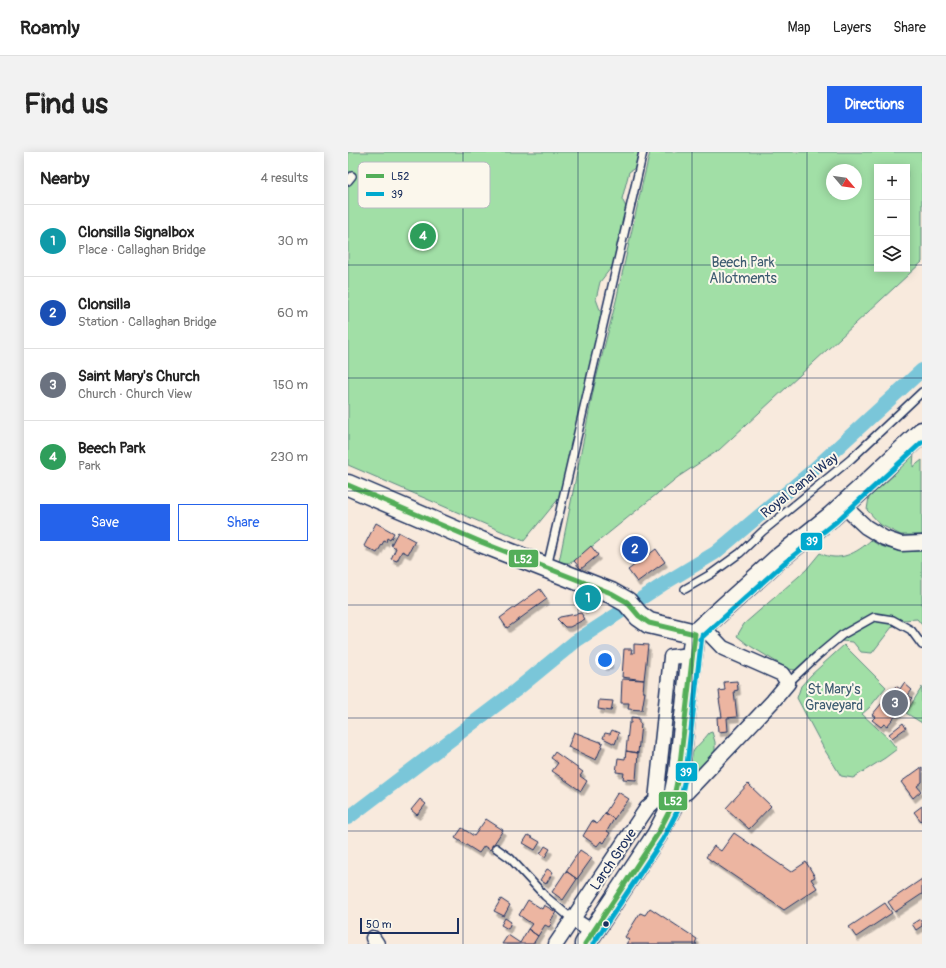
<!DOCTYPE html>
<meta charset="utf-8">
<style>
:root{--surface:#fff;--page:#f2f2f2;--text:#222;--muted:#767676;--line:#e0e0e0;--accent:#2563eb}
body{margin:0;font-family:Pangolin,sans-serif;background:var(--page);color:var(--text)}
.controls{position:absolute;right:12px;top:12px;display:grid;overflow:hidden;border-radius:0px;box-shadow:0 2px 10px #0003}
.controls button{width:36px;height:36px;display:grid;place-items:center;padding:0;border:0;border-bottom:1px solid var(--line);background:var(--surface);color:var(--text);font:20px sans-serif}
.compass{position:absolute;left:478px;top:12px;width:36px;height:36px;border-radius:50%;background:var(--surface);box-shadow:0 2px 10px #0003;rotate:119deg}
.scale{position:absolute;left:12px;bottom:10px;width:99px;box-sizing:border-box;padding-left:4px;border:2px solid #1b2f5e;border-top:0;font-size:11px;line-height:14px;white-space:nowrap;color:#1b2f5e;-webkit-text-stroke:3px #fbf7ec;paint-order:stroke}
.you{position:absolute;left:257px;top:508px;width:14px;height:14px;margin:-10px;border:3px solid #fff;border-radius:50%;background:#1a73e8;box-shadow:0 0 0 6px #1a73e833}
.badge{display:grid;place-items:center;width:26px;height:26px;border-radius:50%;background:var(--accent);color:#fff;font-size:13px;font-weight:700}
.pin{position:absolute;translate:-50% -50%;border:2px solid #fff;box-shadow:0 1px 4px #0006}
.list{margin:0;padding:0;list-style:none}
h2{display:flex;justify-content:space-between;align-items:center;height:52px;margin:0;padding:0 16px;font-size:17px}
h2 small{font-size:13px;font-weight:400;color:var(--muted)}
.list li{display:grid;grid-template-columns:26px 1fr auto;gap:12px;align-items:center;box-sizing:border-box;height:72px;padding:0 16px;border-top:1px solid var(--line)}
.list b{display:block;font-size:15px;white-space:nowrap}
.list p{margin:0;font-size:13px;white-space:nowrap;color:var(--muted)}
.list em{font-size:13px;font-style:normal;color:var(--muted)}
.actions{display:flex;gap:8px;padding:12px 16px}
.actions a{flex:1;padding:9px 0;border:1px solid var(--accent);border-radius:0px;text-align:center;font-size:14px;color:var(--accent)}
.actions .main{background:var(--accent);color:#fff}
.icon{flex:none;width:22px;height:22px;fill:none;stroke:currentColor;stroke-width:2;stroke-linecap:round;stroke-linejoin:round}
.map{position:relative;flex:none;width:574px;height:792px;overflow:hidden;border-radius:0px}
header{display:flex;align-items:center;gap:24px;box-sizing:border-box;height:56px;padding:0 20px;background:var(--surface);border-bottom:1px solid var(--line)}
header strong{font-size:19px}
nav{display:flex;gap:22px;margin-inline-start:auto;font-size:14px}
.intro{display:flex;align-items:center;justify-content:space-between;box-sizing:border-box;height:96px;padding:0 24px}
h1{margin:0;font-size:28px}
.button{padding:10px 18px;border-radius:0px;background:var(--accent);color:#fff;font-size:14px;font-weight:700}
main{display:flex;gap:24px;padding:0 24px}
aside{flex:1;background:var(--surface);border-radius:0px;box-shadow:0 2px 10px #0003}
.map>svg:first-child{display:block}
.green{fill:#a1dfa6;stroke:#5e8782;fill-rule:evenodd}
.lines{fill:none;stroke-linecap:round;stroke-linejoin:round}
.canal{stroke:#7ac6d9;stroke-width:14}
.building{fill:#ecb5a1;stroke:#1b2f5e;filter:url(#shadow)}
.lane-casing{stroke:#1b2f5e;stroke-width:10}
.street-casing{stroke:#1b2f5e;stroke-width:17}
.secondary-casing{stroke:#1b2f5e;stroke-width:23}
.lane{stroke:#fbf7ec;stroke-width:7}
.street{stroke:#fbf7ec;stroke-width:14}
.secondary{stroke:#fbf7ec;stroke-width:20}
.bus-1-casing{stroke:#fbf7ec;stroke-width:8}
.bus-2-casing{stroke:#fbf7ec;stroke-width:8}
.bus-1{stroke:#53ae59;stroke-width:5}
.bus-2{stroke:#00a9ce;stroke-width:5}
.grid{fill:none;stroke:#1b2f5e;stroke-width:1;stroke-opacity:0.55}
.bus-dot{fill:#1b2f5e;stroke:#fbf7ec;stroke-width:1.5}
.labels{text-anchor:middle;stroke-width:4;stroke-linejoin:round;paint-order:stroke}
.park-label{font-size:14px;fill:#3c5b70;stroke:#fbf7ec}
.street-label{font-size:14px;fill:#1b2f5e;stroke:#fbf7ec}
.key{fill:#fbf7ec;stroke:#b8bbc1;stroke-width:1}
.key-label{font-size:11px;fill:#1b2f5e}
.line-badge{stroke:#fbf7ec;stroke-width:1.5}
.badge-label{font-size:11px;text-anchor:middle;font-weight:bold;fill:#fff}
</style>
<header>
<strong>Roamly</strong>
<nav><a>Map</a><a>Layers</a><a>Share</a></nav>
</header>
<div class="intro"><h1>Find us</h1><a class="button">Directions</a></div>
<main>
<aside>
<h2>Nearby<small>4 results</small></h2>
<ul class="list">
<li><span class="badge" style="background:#0f9aa8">1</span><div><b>Clonsilla Signalbox</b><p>Place · Callaghan Bridge</p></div><em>30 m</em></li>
<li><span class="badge" style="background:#1a4fb4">2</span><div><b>Clonsilla</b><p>Station · Callaghan Bridge</p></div><em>60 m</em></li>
<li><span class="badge" style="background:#6b7280">3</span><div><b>Saint Mary's Church</b><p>Church · Church View</p></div><em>150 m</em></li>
<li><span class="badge" style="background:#2e9e5b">4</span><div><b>Beech Park</b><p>Park</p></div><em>230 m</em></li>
</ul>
<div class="actions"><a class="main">Save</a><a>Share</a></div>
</aside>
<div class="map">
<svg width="574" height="792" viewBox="0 0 574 792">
<defs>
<filter id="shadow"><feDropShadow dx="2.5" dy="4.5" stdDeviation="0" flood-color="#0004"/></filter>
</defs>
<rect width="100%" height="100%" fill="#f8eadd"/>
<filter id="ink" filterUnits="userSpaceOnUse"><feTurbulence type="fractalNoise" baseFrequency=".025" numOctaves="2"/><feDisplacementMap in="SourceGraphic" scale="8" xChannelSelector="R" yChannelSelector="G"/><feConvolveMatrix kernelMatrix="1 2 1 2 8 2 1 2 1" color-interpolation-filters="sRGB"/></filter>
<g filter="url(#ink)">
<path class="green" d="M0,0H292L288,15L281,20L274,47L278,55L266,112L252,130L248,147L255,166L212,345L176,389L0,313Z
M302,0H574V110L371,298L330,325L226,409L222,411L211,410L246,235L268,149L294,33ZM529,15H559V117H529ZM484,18H508V42H484Z
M566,300L565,315L574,308V383H553L533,373L519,358L521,345L545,324L547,320Z
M523,388C538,400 556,398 574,399V473L569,467L555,468L544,475L524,501L513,500L505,490L493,489L455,519L440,517L399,492L389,484L396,472L458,418L472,401C491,411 509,401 523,388Z
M496,493L538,535L521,556L514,562L542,588L549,597L537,606L505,626L493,624L476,597L449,546L453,534L463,523Z
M574,535V571L558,561Z
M364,580L367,590V605L347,623L343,621C340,597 348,598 361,581Z"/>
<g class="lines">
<path class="canal" d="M0,666L167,539L228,489L317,431L367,401L464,319L574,218"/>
</g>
<path class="building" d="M28,371L46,381L42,388L39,386L38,390L36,389L29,401L16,394Z
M50,380L67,389L60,402L54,399L49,409L43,407L48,396L43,393Z
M243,394L250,403L233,417L226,409Z
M308,397L317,410L289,430L280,418Z
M192,437L199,447L159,476L152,466Z
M242,442L247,450L236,458L231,450Z
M233,461L237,467L222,475H217L209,467L212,465Z
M286,492L300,493L296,528L274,525L276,497H284L283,501H286Z
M262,508V513L256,514L255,509Z
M274,527L296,528L295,540H297L294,558L280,557L281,551H273Z
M389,529L390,538L386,539L389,565L379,566L380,579L370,580L369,565H374L371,547H372L371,539L377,538L376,530Z
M556,531L564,538L560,543L564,546L556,556L555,555L539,574L536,572L533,575L524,568L527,565L524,563L548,534L552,537Z
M251,548L265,549L263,559L250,557Z
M283,565L291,566V571L293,572L290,601L278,599L281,571H283Z
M555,571L558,576L544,586L541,582Z
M264,578L271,581L267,592L255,586L257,581L262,582Z
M226,580L255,591L248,608L220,595Z
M278,599L290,601L288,628L275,627L276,621L268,620L270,606L277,607Z
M207,600L235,620L232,624L239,629L233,639L204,619L210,611L203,606Z
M574,615V630L569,634L573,639L565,646L553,630Z
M400,632L423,654L401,677L378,656Z
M270,640L281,647L266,667L257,661Z
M72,647L78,652L69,663L63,658Z
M574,654V668L573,669L566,660Z
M257,661L266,667L259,679L262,681L256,691L253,689L249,694L235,684L244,669L249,672Z
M138,667L155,678L142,698L136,694L131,701L107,686L114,676L126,684Z
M386,681L443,720L458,710L467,725L463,727L469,736L436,758L358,705L366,694L373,699Z
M180,683L192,690L187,698L175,691Z
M197,694L202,697L197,705L192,702Z
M232,698L244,706L229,727L218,719Z
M199,717L205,720L198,732L192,728Z
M218,719L229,727L215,748L204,740Z
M574,727V742L547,760L540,750Z
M153,747L162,753L156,764L146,759Z
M180,748L194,757L196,753L208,760L202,770L204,771L201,775L197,773L190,784L180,777L184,772L171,763Z
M537,751L544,761L508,785L501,775Z
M302,756L349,787L347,791L349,792H278L281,788L277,785L292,761L297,763Z
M157,766L163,770L160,777L153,773Z
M572,767L574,770V774L568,778L564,772Z
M180,777L190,784L185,792H154L160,783L172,791Z"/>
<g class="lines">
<g class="lane-casing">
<path id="lane" d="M0,29L4,24
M199,415L295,0
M337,437L363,422L392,401L415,379L503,307L574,240
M440,531L469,504L494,483L526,465L545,468L563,478L574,493
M148,696L162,706L197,744L224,767"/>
</g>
<g class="street-casing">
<path id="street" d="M498,351L504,362L518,375L536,386L553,392L574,391
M327,643H332L339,640L425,549L440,531L434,522L375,496L354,474
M224,767L245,780
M25,786L29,792
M208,792L299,656L308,648L323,505L344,503"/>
</g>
<g class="secondary-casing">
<path id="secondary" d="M0,333L133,390L263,441L279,450L291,464L301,471L347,482
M347,482L430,407L484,364L517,334L574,280
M237,792L309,683L324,654L331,620L342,518L347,482"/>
</g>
<use href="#lane" class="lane"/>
<use href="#street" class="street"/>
<use href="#secondary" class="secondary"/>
<g class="bus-1-casing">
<path id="bus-1" d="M0,333L133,390L263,441L279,450L291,464L301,471L347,482
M237,792L309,683L324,654L331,620L347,482"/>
</g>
<g class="bus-2-casing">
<path id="bus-2" d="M352,487L435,412L489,369L574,290
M245,792L315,687L331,656L338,621L354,483"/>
</g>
<use href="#bus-1" class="bus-1"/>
<use href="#bus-2" class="bus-2"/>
</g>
</g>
<path class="grid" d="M115,0V792M230,0V792M344,0V792M459,0V792M0,113H529M559,113H574M0,226H574M0,339H574M0,453H574M0,566H574M0,679H574"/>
<circle class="bus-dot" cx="258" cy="772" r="3.5"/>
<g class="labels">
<g class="park-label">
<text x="395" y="115">Beech Park<tspan x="395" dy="16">Allotments</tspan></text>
<text x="486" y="542">St Mary's<tspan x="486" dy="16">Graveyard</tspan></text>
</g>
<g class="street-label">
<text transform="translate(451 333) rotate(-39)" y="5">Royal Canal Way</text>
<text transform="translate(265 707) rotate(-56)" y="5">Larch Grove</text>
</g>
</g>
<rect x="10" y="10" width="132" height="46" rx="6" class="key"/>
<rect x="18" y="22" width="18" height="4" fill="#53ae59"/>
<rect x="18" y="40" width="18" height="4" fill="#00a9ce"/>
<g class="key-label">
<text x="43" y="28">L52</text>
<text x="43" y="46">39</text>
</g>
<g class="line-badge">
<rect x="452" y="380" width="23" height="19" rx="4" fill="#00a9ce"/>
<rect x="160" y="397" width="31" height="19" rx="4" fill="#53ae59"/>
<rect x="327" y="610" width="23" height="20" rx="4" fill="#00a9ce"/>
<rect x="310" y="639" width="30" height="20" rx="4" fill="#53ae59"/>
</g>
<g class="badge-label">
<text x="464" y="393">39</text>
<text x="175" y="411">L52</text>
<text x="338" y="624">39</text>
<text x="325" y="653">L52</text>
</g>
</svg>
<div class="controls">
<button>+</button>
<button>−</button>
<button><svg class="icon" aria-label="layers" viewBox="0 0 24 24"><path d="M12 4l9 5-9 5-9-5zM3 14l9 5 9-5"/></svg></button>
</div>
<svg class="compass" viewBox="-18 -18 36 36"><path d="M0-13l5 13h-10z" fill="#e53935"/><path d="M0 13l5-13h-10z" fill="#767676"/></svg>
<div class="scale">50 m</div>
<div class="you"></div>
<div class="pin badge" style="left:240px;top:446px;background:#0f9aa8">1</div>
<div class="pin badge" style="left:287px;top:397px;background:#1a4fb4">2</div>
<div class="pin badge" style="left:547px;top:551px;background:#6b7280">3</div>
<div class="pin badge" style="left:75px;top:84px;background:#2e9e5b">4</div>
</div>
</main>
